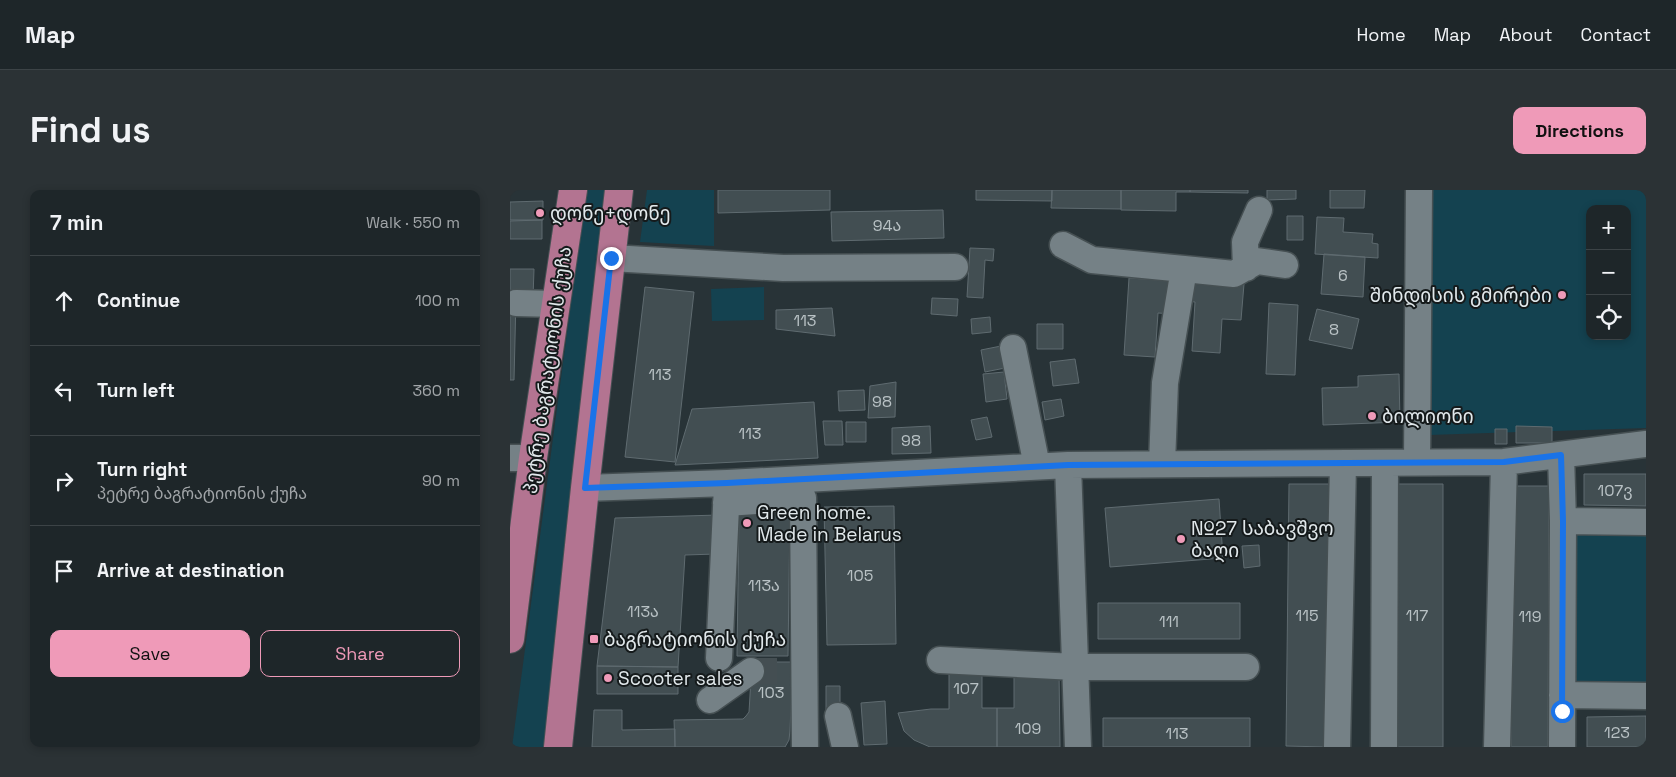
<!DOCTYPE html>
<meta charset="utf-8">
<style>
:root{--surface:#1e2629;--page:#2b3235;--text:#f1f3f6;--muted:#a1a5a8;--line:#3c4346;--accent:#ef9ab8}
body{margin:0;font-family:"Space Grotesk","Noto Sans Georgian",sans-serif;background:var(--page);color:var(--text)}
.controls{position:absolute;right:15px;top:15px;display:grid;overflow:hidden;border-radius:10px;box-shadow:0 2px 8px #0003}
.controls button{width:45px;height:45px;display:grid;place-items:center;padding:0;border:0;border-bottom:1px solid var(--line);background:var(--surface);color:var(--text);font:25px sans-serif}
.stop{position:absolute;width:15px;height:15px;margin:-11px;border:4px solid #1a73e8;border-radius:50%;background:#fff}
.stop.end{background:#1a73e8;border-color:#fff;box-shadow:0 1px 5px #0008}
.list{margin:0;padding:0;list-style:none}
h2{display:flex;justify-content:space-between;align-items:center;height:65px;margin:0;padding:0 20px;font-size:21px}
h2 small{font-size:16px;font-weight:400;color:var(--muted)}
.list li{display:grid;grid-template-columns:32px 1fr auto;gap:15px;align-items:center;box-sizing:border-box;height:90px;padding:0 20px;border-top:1px solid var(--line)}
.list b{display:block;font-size:19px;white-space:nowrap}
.list p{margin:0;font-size:16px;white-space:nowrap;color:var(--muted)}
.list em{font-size:16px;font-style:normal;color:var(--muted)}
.actions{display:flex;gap:10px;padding:15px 20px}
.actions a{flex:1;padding:11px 0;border:1px solid var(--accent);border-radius:10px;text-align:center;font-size:18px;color:var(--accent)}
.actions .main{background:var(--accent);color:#111}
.icon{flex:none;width:28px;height:28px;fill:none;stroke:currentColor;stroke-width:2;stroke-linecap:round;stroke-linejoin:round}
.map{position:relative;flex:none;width:1136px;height:557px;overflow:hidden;border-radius:10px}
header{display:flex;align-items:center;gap:30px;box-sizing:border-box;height:70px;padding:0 25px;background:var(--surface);border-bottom:1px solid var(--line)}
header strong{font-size:24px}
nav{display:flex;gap:28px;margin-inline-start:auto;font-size:18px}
.intro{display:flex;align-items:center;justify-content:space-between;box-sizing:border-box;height:120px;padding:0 30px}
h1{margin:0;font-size:35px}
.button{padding:12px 22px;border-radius:10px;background:var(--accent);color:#111;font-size:18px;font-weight:700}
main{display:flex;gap:30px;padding:0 30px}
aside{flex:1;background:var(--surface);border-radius:10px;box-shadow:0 2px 8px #0003}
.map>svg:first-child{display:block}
.green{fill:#144250;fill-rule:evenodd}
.building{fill:#424e52;stroke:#5f6b70}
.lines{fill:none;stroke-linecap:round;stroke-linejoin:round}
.minor-tunnel{stroke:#444e52;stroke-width:26;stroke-dasharray:26 13;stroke-linecap:butt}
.minor-casing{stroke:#465053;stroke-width:29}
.major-casing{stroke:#465053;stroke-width:30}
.minor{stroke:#758186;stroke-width:26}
.major{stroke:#b37491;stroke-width:28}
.route{stroke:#1a73e8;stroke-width:6}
.poi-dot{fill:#ef9ab8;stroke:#151a1b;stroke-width:2}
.labels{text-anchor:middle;stroke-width:4;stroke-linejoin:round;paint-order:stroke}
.number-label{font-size:16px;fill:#b9c2c5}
.poi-label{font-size:19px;fill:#e1e8eb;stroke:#151a1b;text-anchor:start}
.street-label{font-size:19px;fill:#e1e8eb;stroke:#151a1b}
</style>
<header>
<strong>Map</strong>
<nav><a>Home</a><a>Map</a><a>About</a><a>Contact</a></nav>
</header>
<div class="intro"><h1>Find us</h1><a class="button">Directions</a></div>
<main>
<aside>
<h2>7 min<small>Walk · 550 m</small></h2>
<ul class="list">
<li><svg class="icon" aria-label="ahead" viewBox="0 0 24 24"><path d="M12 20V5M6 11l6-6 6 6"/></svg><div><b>Continue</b></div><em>100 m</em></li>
<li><svg class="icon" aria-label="left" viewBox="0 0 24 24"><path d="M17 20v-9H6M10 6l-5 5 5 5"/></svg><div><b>Turn left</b></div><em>360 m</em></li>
<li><svg class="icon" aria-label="right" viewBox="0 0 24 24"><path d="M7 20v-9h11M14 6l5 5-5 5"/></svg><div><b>Turn right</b><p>პეტრე ბაგრატიონის ქუჩა</p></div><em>90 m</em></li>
<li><svg class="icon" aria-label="arrive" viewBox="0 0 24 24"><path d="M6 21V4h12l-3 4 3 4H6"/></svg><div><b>Arrive at destination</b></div></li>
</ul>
<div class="actions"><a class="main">Save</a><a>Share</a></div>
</aside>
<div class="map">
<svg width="1136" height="557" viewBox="0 0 1136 557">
<rect width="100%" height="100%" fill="#283337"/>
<path class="green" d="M76,0H102L41,557H2Z
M137,0H204V56L130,52Z
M918,0H1136V238L919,245ZM1080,19H1117V146H1080Z
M254,97V130L202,131L201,99Z
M1053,331L1136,332V506L1052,505Z"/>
<path class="building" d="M208,0H320V20L208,23Z
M466,0H542V11L466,10Z
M542,0H611V19L541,18Z
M611,0H680V2H666V21L611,20Z
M680,0H738V3L680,2Z
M757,0H786V9L757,10Z
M820,0H855L854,18H820Z
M33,11V30H0V12Z
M433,20L434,48L322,51L321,22Z
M777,26H793V50H777Z
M807,27L834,28L833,42L863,44L862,53L868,54V68L805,64Z
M32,30V49H0V31Z
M460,58L484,59L483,71L475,70L473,108L457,107Z
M814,64L855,67L853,107L811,104Z
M0,79H24L23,108H0Z
M619,88L665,91L663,124L648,123L645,167L614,165Z
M678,91L734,94L731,130L712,129L710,163L682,161L685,112L677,111Z
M135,97L184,102L165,272L115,267Z
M0,108H6L4,190H0Z
M422,108L448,109L447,126L421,124Z
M759,113L788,115L785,185L756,184Z
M322,118L325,146L266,139V120Z
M807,119L849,129L842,159L799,150Z
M480,127L481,142L462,144L461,129Z
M527,134H553V159H527Z
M491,156L495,178L475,182L471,160Z
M565,169L569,193L543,196L540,172Z
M494,182L497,209L476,212L473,184Z
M889,184L890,232L813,235L812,198L848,197V186Z
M386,192L385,227L358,228L360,196Z
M354,200L355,220L329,221L328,201Z
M551,209L554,226L535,230L532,212Z
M304,212L308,268L165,275L182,219Z
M477,227L482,247L466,250L461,230Z
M313,231H332L333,255H315Z
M336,232H356V252H336Z
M420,236L421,263L382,264V238Z
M1006,236L1042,237V253H1006Z
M985,239H997V254H985Z
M1074,284H1136V316L1074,315Z
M779,294H819L816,557L776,556Z
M882,294H933V557H881Z
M1001,296H1039L1038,557H1001Z
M709,309L713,368L600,377L595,318Z
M384,316L386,454L317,455L314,317Z
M229,324H280L278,466H227Z
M209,325L206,364L175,365L168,477L87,476L105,328Z
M749,355L750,376L734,378L732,356Z
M588,413H730V449H588Z
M242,472H283L280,540L279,550L275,557H165L164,530L233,529L236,526L239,522Z
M87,476L168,477V504H87Z
M472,477V518H487V557H420L404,550L394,541L388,523L421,519H439V478Z
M504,481H549L550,557H487V518H504Z
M316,496H330V521H316Z
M375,511L377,554L354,555L351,513Z
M84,520H112V540L165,539V557H82Z
M1136,526V557H1077V527Z
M593,528H740V557H593Z"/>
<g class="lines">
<path class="minor-tunnel" d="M241,481H282"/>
<g class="minor-casing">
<path id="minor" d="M553,55L582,70L674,79
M101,68L273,78L445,77
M736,78L735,52L749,20
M6,113L46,114
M503,158L527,276
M1051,265L1053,331L1052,557
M0,268H23
M907,272L909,0
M652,274L655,193L674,79L724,84L747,71L775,75
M558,275L568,557
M75,298L217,293L558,275L994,272L1136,254
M216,313L293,308L295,557
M1053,331L1136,332
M209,468L217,296
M430,470L565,477H736
M1052,505L1136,506
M200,510L241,481
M328,526L335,557
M827,557L833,274
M874,557L875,273
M987,557L994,272"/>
</g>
<g class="major-casing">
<path id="major" d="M0,449L23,268L63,0
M48,557L75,298L109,0"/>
</g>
<use href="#minor" class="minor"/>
<use href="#major" class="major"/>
</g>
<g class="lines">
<path class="route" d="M101,68L75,298L217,293L558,275L994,272L1051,265L1053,331L1052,521"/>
</g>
<g class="poi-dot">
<circle cx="30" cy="23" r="5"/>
<circle cx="1052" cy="105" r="5"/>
<circle cx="862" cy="226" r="5"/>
<circle cx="237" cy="333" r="5"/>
<circle cx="671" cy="349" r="5"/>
<rect x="79" y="444" width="10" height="10" rx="2.5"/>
<circle cx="98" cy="488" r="5"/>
</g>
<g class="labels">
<g class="number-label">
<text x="377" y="41">94ა</text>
<text x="833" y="91">6</text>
<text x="295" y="136">113</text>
<text x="824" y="145">8</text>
<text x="150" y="190">113</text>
<text x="372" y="217">98</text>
<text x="240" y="249">113</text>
<text x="401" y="256">98</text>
<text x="1105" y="306">107ვ</text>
<text x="350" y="391">105</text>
<text x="254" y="401">113ა</text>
<text x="133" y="427">113ა</text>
<text x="797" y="431">115</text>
<text x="907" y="431">117</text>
<text x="1020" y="432">119</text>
<text x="659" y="437">111</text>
<text x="456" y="504">107</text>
<text x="261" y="508">103</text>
<text x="518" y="544">109</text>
<text x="1107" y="548">123</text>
<text x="667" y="549">113</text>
</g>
<g class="poi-label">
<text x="40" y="30">დონე+დონე</text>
<text x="1042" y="112" text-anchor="end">შინდისის გმირები</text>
<text x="872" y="233">ბილიონი</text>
<text x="247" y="329">Green home.<tspan x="247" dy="22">Made in Belarus</tspan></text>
<text x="681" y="345">№27 საბავშვო<tspan x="681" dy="22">ბაღი</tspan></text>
<text x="94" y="456">ბაგრატიონის ქუჩა</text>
<text x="108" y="495">Scooter sales</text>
</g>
<g class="street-label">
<text transform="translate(37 180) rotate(-82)" y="7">პეტრე ბაგრატიონის ქუჩა</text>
</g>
</g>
</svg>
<div class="controls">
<button>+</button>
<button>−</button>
<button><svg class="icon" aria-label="locate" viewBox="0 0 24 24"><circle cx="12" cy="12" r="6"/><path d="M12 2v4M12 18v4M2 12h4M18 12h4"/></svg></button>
</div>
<div class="stop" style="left:1052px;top:521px"></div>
<div class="stop end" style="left:101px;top:68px"></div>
</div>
</main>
